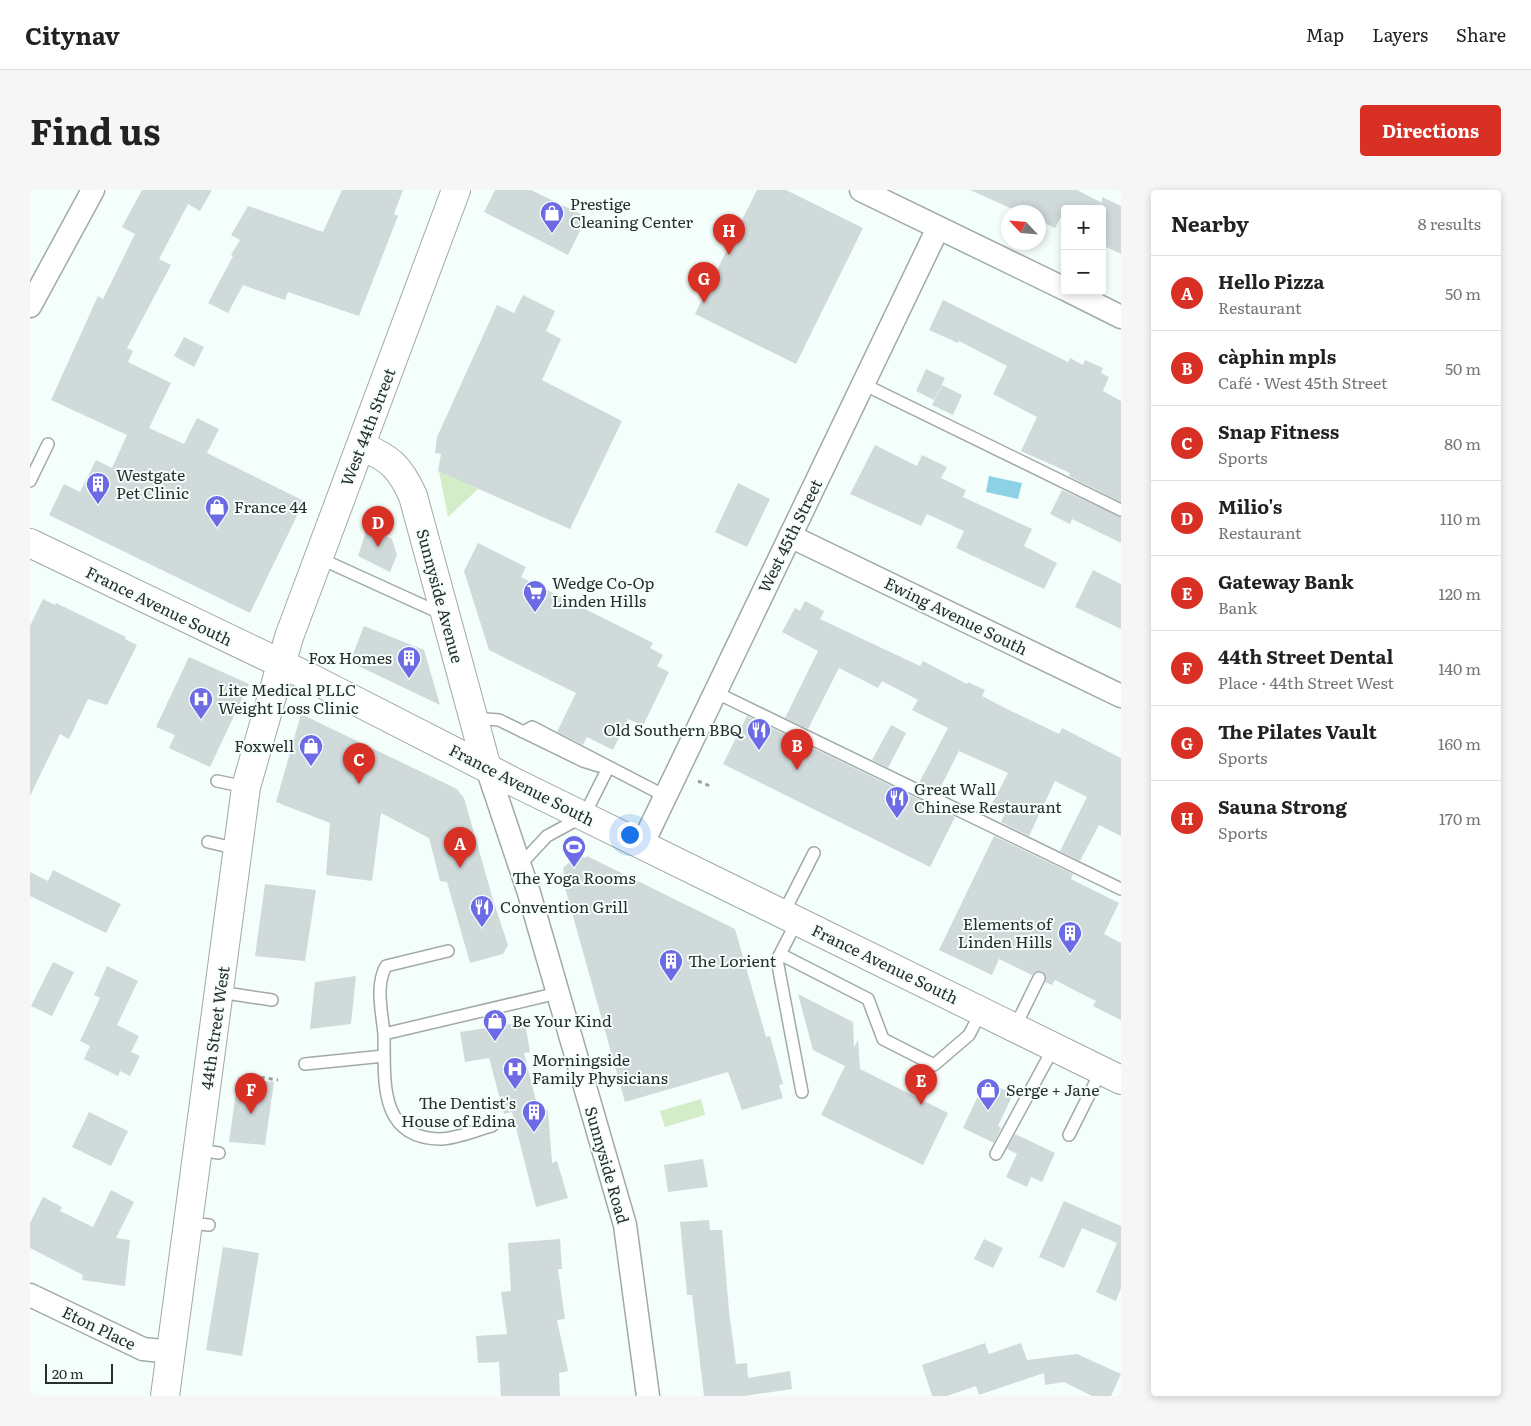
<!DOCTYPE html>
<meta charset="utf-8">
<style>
:root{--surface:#fff;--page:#f6f6f6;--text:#222;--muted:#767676;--line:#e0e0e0;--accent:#d93025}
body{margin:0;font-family:Literata,serif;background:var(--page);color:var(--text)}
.controls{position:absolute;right:15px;top:15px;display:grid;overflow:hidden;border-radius:5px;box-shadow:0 2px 8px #0003}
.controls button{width:45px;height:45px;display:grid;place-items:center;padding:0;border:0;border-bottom:1px solid var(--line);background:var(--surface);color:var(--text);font:25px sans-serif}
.compass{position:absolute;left:971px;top:15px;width:45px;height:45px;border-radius:50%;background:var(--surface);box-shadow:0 2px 8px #0003;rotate:296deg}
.scale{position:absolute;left:15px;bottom:12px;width:68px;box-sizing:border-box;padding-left:5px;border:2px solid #292d2c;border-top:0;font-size:14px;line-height:18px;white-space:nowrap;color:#292d2c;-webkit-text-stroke:4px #f4fefb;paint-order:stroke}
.you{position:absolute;left:599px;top:644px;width:18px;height:18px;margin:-12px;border:4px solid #fff;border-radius:50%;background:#1a73e8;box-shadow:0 0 0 8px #1a73e833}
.badge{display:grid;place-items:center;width:32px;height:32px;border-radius:50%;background:var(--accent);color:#fff;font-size:16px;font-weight:700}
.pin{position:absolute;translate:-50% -41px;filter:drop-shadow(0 1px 2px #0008)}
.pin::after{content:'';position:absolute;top:26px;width:18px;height:15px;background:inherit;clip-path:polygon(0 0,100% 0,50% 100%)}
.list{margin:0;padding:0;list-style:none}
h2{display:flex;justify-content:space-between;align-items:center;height:65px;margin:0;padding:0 20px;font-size:21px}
h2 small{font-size:16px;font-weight:400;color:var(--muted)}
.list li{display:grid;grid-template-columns:32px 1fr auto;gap:15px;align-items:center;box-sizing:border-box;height:75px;padding:0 20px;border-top:1px solid var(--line)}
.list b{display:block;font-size:19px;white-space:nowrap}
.list p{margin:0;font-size:16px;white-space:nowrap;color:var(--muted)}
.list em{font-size:16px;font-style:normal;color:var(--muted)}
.map{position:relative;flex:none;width:1091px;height:1206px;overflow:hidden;border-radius:5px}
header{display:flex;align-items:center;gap:30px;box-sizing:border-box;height:70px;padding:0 25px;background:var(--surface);border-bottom:1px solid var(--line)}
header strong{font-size:24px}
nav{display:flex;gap:28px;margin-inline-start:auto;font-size:18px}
.intro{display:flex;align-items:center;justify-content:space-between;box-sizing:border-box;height:120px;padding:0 30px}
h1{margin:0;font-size:35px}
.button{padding:12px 22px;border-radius:5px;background:var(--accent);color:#fff;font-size:18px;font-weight:700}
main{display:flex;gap:30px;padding:0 30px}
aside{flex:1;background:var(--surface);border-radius:5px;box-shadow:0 2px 8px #0003}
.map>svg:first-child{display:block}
.green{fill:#d2edc7}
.water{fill:#8dd1e5}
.building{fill:#d0dadb}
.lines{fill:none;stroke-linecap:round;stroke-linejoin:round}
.service-casing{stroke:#a1aaa7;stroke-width:14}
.minor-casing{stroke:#a1aaa7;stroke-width:25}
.tertiary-casing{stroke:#a1aaa7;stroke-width:30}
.secondary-casing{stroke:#a1aaa7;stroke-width:30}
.path{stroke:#9aa19f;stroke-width:3;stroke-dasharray:4 4;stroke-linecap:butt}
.service{stroke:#fff;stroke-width:11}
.minor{stroke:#fff;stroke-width:22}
.tertiary{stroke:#fff;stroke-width:28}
.secondary{stroke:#fff;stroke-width:28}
.labels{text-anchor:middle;stroke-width:4;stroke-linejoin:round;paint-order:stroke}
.poi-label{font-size:16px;fill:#292d2c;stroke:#f4fefb;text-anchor:start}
.street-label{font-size:16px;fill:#292d2c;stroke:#f4fefb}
</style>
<header>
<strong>Citynav</strong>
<nav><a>Map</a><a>Layers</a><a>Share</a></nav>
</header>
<div class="intro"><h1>Find us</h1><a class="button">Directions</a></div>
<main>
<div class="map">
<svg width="1091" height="1206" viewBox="0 0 1091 1206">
<rect width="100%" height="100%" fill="#f4fefb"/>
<path class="green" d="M409,281L448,299L418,327Z
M671,909L675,925L635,937L630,921Z"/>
<path class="water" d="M959,286L992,293L988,309L956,302Z"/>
<path class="building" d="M112,0H182L170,21L158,14L129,69L141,75L97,158L103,161L98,172L141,193L119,238L154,254L167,228L189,239L177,263L274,311L220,423L19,325L34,294L50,302L66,270L82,278L97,245L21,210L68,106L73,109L105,44L92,37Z
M312,0H373L364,24L368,26L329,126L258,102L255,110L213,95L198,123L178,113L203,66L201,65L210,50L201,45L218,16L293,42Z
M465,0H501L557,27L538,65L454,22Z
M727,0H756L833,38L766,174L665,124Z
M940,0H1047L1072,13V7L1091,16V64L1072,55V19H1035L1025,38L1008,30V22H989Z
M493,105L525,121L516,141L531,149L512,190L592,231L540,339L408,281L411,264L405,263L407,247L467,115L484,123Z
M913,110L1038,172L1040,168L1053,175L1055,170L1073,178L1071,183L1079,187L1073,201L1091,211V312L1039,286L1040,283L991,261L1007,227L963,204L977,176L929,151L928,153L899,140Z
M154,147L174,157L164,177L144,166Z
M896,179L915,188L904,210L886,201Z
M912,195L932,205L923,225L902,215Z
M845,255L887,276L892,265L917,277L911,288L936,300L933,307L1002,339L994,356L1027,373L1014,399L926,358L934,341L897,324L891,336L820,304Z
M708,293L740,309L717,357L685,342Z
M1032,300L1091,327V353L1042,329L1040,334L1020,324Z
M337,338L362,349L367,365L360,382L328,366Z
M448,353L496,377L491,387L623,453L620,458L633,465L627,476L639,482L613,536L598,529L583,560L557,547L553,555L527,542L546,503L459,460L434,381Z
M1063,380L1091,394V439L1045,417Z
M13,409L25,415L26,413L96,447L95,449L107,455L77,515L58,509L39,549L30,544L0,606V436Z
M775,411L794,421L790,429L890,476L893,471L937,494L938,492L955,500L952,506L979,520L1029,544L1032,538L1091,568V646L1069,635L1050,671L1030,661L1057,607L1025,591L999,646L971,632L976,621L962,614L978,583L929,561L908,602L889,593L918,538L882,520L888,510L852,491L848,498L809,478L778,539L755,528L788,461L752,442L765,418L770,421Z
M334,436L394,460L410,515L320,472Z
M159,467L219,494L180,577L139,558L145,545L126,537Z
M271,524L427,599L434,608L464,713L478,755L473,764L440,773L417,692L410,691L399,648L351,623L342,691L296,685L300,633L246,612Z
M717,526L925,627L900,677L693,574Z
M861,535L876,543L858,578L842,570Z
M964,646L1043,684L1041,689L1089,713L1074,744L1091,753V830L1063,816L1066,811L1044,800L1025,790L1022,795L1015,792L1016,787L1012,781L1005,782L1002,785L969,769L962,785L909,760Z
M548,665L555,668L557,666L705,739L736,847L740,846L753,894L749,895L753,908L712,920L698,882L595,912L532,687L534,684L533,678Z
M23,680L91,714L76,743L0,706V682L18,691Z
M235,694L286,700L275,771L225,766Z
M23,772L44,782L22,826L1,816Z
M77,776L108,791L87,835L109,846L101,862L110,866L100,886L90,881L88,886L54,869L60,856L50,851L70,808L64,805Z
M326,786L321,834L280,839L285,792Z
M768,804L823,832L824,857L828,850L830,879L918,923L893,975L791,925L815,876L783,860Z
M495,832L500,862L494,863L509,923L518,920L522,973L527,971L538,1008L506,1017L482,922L474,924L459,868L435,872L430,842Z
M208,887L244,892L235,955L199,952Z
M955,891L983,904L968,936L971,938L964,953L933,938Z
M59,922L98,941L81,976L42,957Z
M985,944L1025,963L1012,992L1001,987L997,997L976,987L987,964L977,959Z
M673,969L678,997L638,1002L634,975Z
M81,1000L104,1012L86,1048L100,1050L95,1096L52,1090L53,1085L0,1058V1033L13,1007L32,1017L30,1021L63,1037Z
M1034,1011L1091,1036V1098L1086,1111L1066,1102L1087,1053L1052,1038L1034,1078L1009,1067Z
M679,1030L680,1040H692L699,1121L706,1174L717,1173L718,1188L760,1181L762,1199L714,1206H674L662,1105H657L650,1032Z
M530,1049L532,1079H528L535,1129L527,1130L538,1181L529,1183L530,1206H471L469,1172L448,1173L446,1146L477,1144L471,1102L481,1101L478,1053Z
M954,1049L973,1058L963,1078L944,1069Z
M193,1057L229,1063L212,1166L176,1160Z
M955,1153L959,1164L991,1153L997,1170L1047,1164L1091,1184L1081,1206H1062L1034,1192L1015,1195L1014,1183L949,1205L946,1196L917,1206H902L892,1175Z"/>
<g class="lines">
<g class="service-casing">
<path id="service" d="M833,194L1091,320
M0,291L18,254
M289,368L412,424
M685,502L1091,699
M443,528L469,530L553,571L569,576
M493,542L502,537L635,606
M187,591L216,597
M178,652L208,659
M490,675L517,646L554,626L578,578
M753,724L784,663
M767,731L747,770L772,902
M750,764L838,809L853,849L904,875L939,845L951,822
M189,802L242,810
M985,837L1009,788
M354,844C352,822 345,796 356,776L418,761
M275,874L354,866
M462,936C446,940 426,949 410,949C347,948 355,888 354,844L528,803
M1039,945L1071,881
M168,960L189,963
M966,964L1024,857
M158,1033L179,1035"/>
</g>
<g class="minor-casing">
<path id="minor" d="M831,0L1035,99
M1039,101L1091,127
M0,116L63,0
M760,346L1091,506
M457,578L499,703L595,1035L618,1206
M612,655L908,38
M0,1105L113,1159L141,1162"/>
</g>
<g class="tertiary-casing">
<path id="tertiary" d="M331,256C360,268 370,277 383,306L457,578
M135,1206L216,597L259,447L426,0"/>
</g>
<g class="secondary-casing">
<path id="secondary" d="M0,353L279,487L488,594L1091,890"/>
</g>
<path class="path" d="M668,591L680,596
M215,885L248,890"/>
<use href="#service" class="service"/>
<use href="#minor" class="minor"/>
<use href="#tertiary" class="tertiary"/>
<use href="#secondary" class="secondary"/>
</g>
<defs>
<g id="shop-pin" transform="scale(1.25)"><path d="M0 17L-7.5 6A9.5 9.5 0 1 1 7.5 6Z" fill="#6c6ae4" stroke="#f4fefb"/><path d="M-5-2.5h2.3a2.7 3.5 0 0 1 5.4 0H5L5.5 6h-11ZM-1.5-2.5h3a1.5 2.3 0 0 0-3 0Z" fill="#fff"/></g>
<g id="building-pin" transform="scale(1.25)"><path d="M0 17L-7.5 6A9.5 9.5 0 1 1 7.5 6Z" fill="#6c6ae4" stroke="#f4fefb"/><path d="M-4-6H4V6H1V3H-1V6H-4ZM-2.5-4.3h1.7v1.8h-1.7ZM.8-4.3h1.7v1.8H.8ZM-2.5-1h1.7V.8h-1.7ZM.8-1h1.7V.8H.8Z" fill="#fff"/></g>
<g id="supermarket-pin" transform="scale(1.25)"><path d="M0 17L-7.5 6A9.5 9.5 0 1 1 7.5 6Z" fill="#6c6ae4" stroke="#f4fefb"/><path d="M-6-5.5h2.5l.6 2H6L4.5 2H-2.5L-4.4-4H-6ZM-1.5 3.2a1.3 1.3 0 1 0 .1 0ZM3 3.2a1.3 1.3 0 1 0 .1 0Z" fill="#fff"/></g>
<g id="hospital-pin" transform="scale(1.25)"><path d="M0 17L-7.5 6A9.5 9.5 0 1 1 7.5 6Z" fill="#6c6ae4" stroke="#f4fefb"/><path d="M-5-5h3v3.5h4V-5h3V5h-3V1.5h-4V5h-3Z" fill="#fff"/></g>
<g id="restaurant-pin" transform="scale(1.25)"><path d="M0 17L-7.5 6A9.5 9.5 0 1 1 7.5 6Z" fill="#6c6ae4" stroke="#f4fefb"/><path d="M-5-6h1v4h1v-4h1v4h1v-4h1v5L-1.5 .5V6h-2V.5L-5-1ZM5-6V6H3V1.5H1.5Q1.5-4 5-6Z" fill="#fff"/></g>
<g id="stadium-pin" transform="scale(1.25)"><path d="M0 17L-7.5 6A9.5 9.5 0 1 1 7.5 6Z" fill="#6c6ae4" stroke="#f4fefb"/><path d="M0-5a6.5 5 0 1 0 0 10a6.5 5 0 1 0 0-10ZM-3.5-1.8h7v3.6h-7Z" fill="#fff"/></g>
</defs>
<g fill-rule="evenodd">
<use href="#shop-pin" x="522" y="23"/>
<use href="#building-pin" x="68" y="294"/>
<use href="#shop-pin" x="187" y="317"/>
<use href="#supermarket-pin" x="505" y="402"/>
<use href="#building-pin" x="379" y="468"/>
<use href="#hospital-pin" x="171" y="509"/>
<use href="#restaurant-pin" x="729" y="540"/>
<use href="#shop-pin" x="281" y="556"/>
<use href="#restaurant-pin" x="867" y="608"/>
<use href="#stadium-pin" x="544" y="657"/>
<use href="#restaurant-pin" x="452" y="717"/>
<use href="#building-pin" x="1040" y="743"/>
<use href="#building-pin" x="641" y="771"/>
<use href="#shop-pin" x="465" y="831"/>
<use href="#hospital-pin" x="485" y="879"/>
<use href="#shop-pin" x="958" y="900"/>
<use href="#building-pin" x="504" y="922"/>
</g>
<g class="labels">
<g class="poi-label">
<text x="540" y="20">Prestige<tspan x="540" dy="18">Cleaning Center</tspan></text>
<text x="86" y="291">Westgate<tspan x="86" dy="18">Pet Clinic</tspan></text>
<text x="204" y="323">France 44</text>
<text x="522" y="399">Wedge Co-Op<tspan x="522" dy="18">Linden Hills</tspan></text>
<text x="362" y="474" text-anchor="end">Fox Homes</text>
<text x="188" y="506">Lite Medical PLLC<tspan x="188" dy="18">Weight Loss Clinic</tspan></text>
<text x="712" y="546" text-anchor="end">Old Southern BBQ</text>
<text x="264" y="562" text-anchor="end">Foxwell</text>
<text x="884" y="605">Great Wall<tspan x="884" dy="18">Chinese Restaurant</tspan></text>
<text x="544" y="694" text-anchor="middle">The Yoga Rooms</text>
<text x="470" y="723">Convention Grill</text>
<text x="1022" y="740" text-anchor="end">Elements of<tspan x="1022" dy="18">Linden Hills</tspan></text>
<text x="658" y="777">The Lorient</text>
<text x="482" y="837">Be Your Kind</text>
<text x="502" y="876">Morningside<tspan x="502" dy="18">Family Physicians</tspan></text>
<text x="976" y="906">Serge + Jane</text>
<text x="486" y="919" text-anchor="end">The Dentist's<tspan x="486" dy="18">House of Edina</tspan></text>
</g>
<g class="street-label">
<text transform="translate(338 237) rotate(-69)" y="6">West 44th Street</text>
<text transform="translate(760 346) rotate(-64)" y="6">West 45th Street</text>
<text transform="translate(410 406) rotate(75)" y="6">Sunnyside Avenue</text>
<text transform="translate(129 416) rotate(26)" y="6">France Avenue South</text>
<text transform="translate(926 426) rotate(26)" y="6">Ewing Avenue South</text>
<text transform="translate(492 595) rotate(27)" y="6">France Avenue South</text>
<text transform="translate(855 774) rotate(26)" y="6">France Avenue South</text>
<text transform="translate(185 838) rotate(-82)" y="6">44th Street West</text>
<text transform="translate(577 975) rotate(74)" y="6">Sunnyside Road</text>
<text transform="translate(69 1138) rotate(26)" y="6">Eton Place</text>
</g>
</g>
</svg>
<div class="controls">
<button>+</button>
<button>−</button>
</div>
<svg class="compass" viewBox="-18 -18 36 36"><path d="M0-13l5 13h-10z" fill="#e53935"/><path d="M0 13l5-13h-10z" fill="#767676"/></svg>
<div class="scale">20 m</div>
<div class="you"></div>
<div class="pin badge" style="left:430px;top:678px">A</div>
<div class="pin badge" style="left:767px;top:580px">B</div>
<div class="pin badge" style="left:329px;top:594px">C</div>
<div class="pin badge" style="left:348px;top:357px">D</div>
<div class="pin badge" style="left:891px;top:915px">E</div>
<div class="pin badge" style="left:221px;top:924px">F</div>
<div class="pin badge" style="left:674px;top:113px">G</div>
<div class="pin badge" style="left:699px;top:65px">H</div>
</div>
<aside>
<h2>Nearby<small>8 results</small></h2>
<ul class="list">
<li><span class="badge">A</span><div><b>Hello Pizza</b><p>Restaurant</p></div><em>50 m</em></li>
<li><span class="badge">B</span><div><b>càphin mpls</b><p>Café · West 45th Street</p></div><em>50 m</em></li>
<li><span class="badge">C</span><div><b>Snap Fitness</b><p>Sports</p></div><em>80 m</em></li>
<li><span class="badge">D</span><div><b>Milio's</b><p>Restaurant</p></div><em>110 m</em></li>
<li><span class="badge">E</span><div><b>Gateway Bank</b><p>Bank</p></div><em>120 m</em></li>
<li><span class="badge">F</span><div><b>44th Street Dental</b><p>Place · 44th Street West</p></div><em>140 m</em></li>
<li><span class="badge">G</span><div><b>The Pilates Vault</b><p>Sports</p></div><em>160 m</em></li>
<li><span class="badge">H</span><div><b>Sauna Strong</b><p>Sports</p></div><em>170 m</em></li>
</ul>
</aside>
</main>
